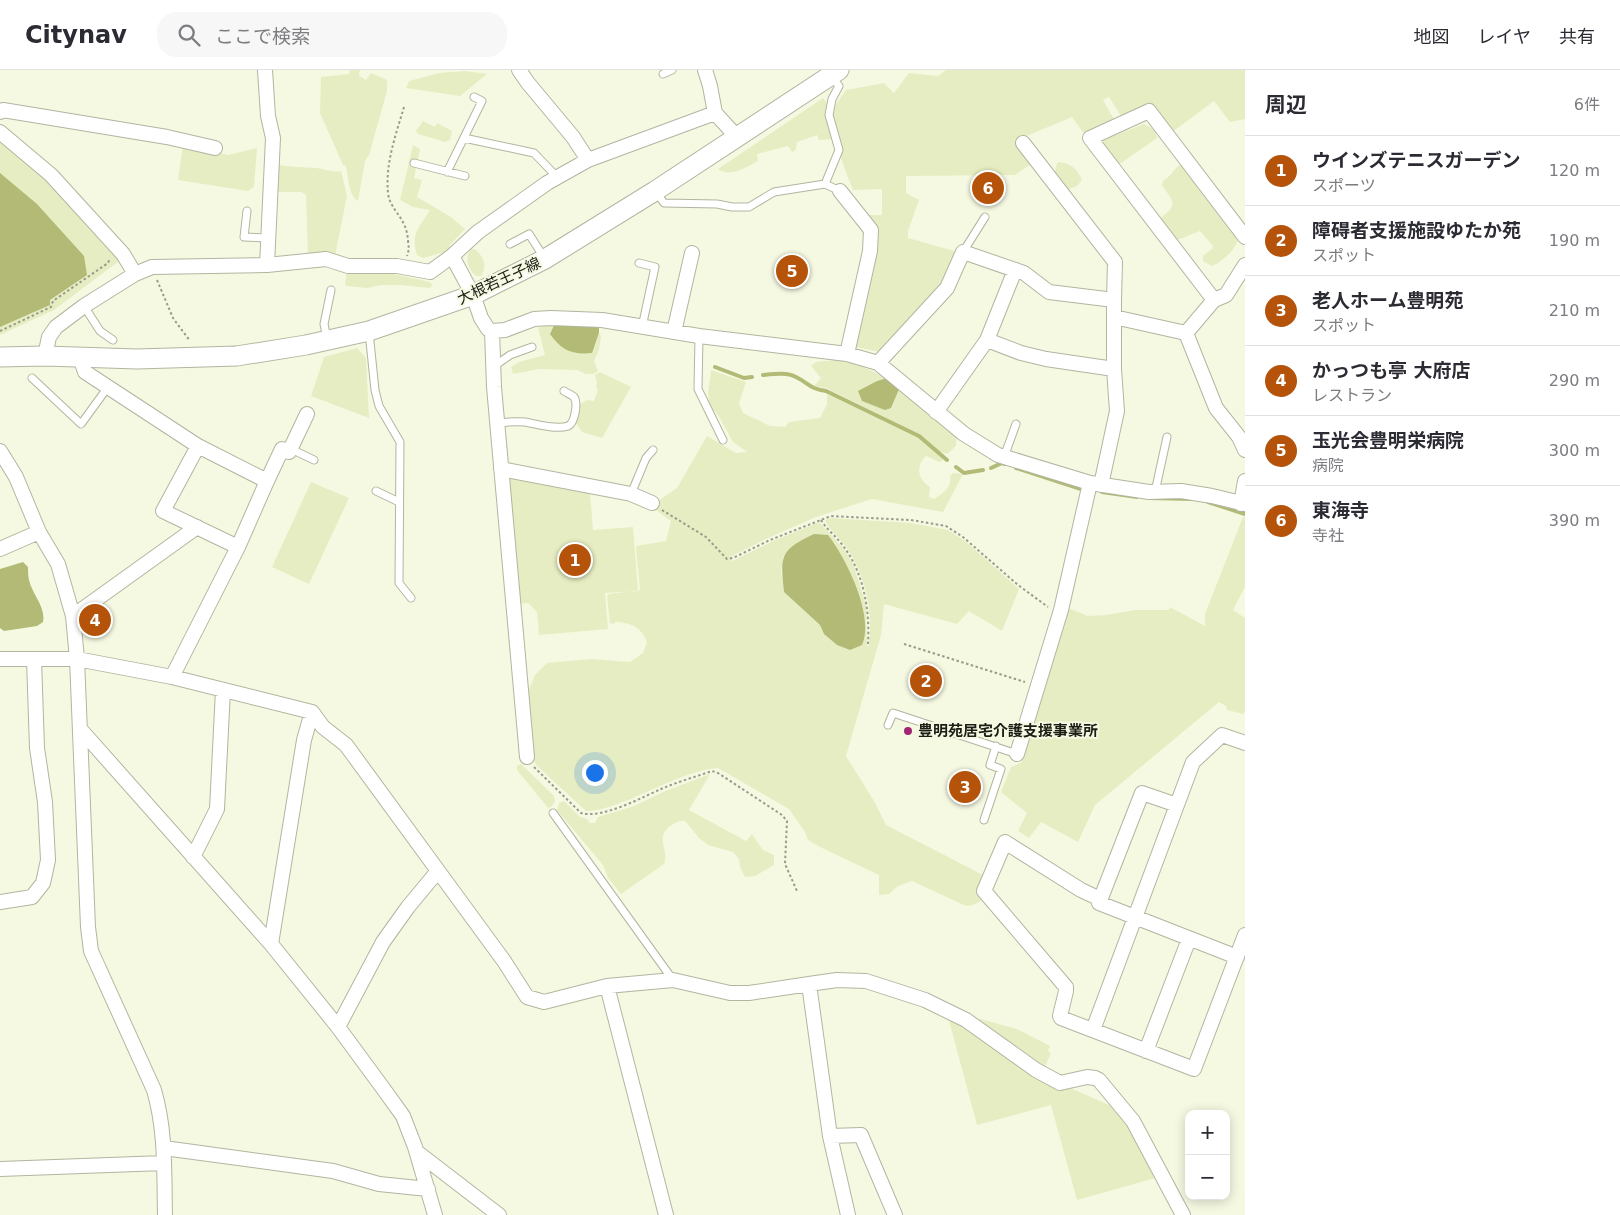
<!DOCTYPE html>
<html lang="ja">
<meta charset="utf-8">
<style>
:root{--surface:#fff;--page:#f7f7f7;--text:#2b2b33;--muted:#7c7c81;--line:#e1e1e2;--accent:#b45309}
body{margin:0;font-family:"DejaVu Sans","Noto Sans JP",sans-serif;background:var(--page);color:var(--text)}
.controls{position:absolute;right:15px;bottom:15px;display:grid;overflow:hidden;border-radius:10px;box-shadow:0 2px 12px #0003}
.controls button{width:45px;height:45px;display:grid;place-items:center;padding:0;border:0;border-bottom:1px solid var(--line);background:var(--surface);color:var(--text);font:25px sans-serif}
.you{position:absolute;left:594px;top:702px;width:18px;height:18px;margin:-12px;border:4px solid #fff;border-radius:50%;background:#1a73e8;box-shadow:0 0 0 8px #1a73e833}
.badge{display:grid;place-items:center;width:32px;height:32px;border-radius:50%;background:var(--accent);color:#fff;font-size:16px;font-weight:700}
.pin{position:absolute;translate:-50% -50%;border:2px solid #fff;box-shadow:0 1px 5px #0006}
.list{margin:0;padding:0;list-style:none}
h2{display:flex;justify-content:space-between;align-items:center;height:65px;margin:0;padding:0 20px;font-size:21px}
h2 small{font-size:16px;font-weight:400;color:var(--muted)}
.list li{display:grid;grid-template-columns:32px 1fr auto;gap:15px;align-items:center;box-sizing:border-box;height:70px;padding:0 20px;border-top:1px solid var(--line)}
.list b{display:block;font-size:19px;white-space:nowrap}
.list p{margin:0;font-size:16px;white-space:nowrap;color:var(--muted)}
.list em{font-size:16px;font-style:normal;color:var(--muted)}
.icon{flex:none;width:28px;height:28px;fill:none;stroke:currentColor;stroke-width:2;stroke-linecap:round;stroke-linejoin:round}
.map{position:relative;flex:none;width:1245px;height:1145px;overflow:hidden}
header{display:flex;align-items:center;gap:30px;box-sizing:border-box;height:70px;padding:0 25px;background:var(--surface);border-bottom:1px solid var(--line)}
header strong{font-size:24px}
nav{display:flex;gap:28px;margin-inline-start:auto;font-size:18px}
.search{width:350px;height:45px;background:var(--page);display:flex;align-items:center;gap:12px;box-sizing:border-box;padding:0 18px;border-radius:20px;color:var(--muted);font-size:19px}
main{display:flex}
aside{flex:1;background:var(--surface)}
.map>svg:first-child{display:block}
.green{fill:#e7edc2;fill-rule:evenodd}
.water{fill:#b2ba76}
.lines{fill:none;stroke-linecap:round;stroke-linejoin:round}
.stream{stroke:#b2ba76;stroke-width:4}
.lane-casing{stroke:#b2b5a0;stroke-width:9}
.street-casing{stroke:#b2b5a0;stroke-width:16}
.secondary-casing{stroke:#b2b5a0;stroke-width:21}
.path{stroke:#999b8b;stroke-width:2;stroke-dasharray:2.5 2.5;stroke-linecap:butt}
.lane{stroke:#fff;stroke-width:7}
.street{stroke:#fff;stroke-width:14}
.secondary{stroke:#fff;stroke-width:19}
.poi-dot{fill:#a32475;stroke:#f5f9e2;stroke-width:2}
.labels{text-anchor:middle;stroke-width:4;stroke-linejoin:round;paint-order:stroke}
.street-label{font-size:15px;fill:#1c1d15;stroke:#f5f9e2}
.poi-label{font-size:15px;font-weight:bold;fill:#1c1d15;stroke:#f5f9e2;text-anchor:start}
</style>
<header>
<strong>Citynav</strong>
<div class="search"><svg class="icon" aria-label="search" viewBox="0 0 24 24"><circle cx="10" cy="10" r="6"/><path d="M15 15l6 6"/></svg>ここで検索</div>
<nav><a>地図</a><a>レイヤ</a><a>共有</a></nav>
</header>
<main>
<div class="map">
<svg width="1245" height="1145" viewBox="0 0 1245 1145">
<rect width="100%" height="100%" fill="#f5f9e2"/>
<path class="green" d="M350,0H360L359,6L366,10L371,3L387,10V21L369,85L365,91L358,131C349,126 348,107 346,96L343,95L320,43L321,7L349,4Z
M946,0H1245V49L1230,52L1214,31L1171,63L1153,35L1122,48L1109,27L1103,30L1115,51L1085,65L1072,47L1024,67L1034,92L1015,105L906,106V123L919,130L908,161V168L958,182L941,215L880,282L856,277L853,275L874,181L863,145H882V119L853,120C842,92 831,65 832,35L836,34L846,20L884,13L894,23L909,3L938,6Z
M466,1L487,4L460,26L406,18L409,11L439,3Z
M823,28L827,33V47L835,69L819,70L817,65L797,72L796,80L792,82L788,76L757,84L758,91C746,97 731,108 718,99Z
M423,51L435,57L437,53L452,61L450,70L445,72L418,64L416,61Z
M1144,54C1151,57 1156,60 1157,68L1121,93L1117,94L1102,74L1103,70Z
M0,69L41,105L119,191L54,240L0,265Z
M183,75L228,85L257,78L254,117L248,121L178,110Z
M413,75L420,79L418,89L413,91V95L416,99L414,108L422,110L417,127L451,147L465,159L450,175L448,181L423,188L417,185C410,163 420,157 430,140L413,137L400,130Z
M1058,92C1070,93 1077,98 1082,110L1077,116L1067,120L1055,104L1056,96Z
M1181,94H1184L1238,169C1237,178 1221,193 1212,196L1203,191V186L1213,178V176L1200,161L1175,171L1159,149C1180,134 1173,132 1162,115L1163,111C1171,107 1173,99 1181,94Z
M278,95C291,97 304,97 317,98C326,99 332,103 341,101L347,126L335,186H308L306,125L301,122H275Z
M471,179H475C483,186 488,196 481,206H476C468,199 464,188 471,179Z
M347,202H384L430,212L433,216L429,218L402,215H380L368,218L346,216L345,213Z
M555,253L550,263C565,285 572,280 595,276L599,263L601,266L599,280L594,291L598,301L593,304H586L577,300L539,299L513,304L511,297L519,292L545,285L538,258Z
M357,278L366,288L369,348L311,326L324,287Z
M836,290L859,295L887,308L877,311L891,338L900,317L957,364L956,376L947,384L938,381L919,364L826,318L814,316L821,308L811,296L816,292Z
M711,300L746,312L739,333L743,343L770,356L785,357L789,352L820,348L827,334V324L918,367L942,388L943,391L939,392L926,386C915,396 918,410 930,417L929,427L934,429C944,423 952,417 950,406L953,403L963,404L943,442L872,429L816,447L766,469L730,487L732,491L771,472L819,452L845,480L854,496L866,535L867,577L869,575C873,541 866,507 847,478C841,469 827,458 825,450L831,448L911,453L948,460L965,471L1019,519L1002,561L969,541L957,554L884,534L881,565L846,686L874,731L886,755L985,806L978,824L981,831L973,835L966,836L912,811L898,816L889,824L879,825V805L820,777L808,770L805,762L789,739L718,698C683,701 646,725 612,736C603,739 595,741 586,741L536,695L529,679L527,624L535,605L547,593L591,589L630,592L643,583L647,572C642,558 631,552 616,552L613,554L610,553L607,526L609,524L640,520L636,476L666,471L671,451L653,438L661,429L677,418L707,366L736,383L747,382L733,372L718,345L710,336L708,324ZM784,485L837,575L824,564L820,555L784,522L781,501Z
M600,302L631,317L602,368L582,362L576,353V337L587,330L594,331L598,320L596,316L597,312L595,305Z
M510,406L590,422L593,460L633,457L638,521L605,523L608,559L539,565L537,542L528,533L517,534L507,409Z
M311,412L349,428L309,514L272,497Z
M1243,447H1245V517L1233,540L1245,548V641L1243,644L1227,640L1226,636L1219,632L1095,735L1078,772L1041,752L1029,768L1018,761L1027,743L1001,722L1011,697L1021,693L1068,538L1088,546L1106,545L1135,540H1169L1170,537L1205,556V544Z
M521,694L554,726L555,731L552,736L548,738L517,700V696Z
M710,704L689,740L746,771L752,764L763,780L774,785V795L755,806L745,807L740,797L739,789L733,782L708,775L699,768L685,751C678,751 676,752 670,756C654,769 670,779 664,794L621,824L608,808L603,795L557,740L559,733L564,731L580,747L587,749L590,753H595L598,747L634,736L663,722Z
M947,943L1066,1016L1109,1035L1118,1037L1159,1107L1077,1130L1051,1035L977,1055Z
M973,947L1017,959L1050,976L1048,981L1051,983L1043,1001Z"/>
<path class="water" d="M0,103L37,134L84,186L87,205L50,230V235L0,257Z
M555,253L599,254V263L592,283C572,285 561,280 550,264Z
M887,308L900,317L891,338L885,340L862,331L858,321L877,311Z
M814,464L828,465C846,488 875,546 862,575L850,580L837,575L824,564L820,555L784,522C780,486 780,480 814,464Z
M23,492L28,497C28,501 28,506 29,510C32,524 46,537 43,552L37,556L4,561L0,558V499Z"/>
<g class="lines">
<path class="stream" d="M715,297L744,308L752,307
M763,305C773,304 787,302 796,307C810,314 808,318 826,321L919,366L947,390
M956,397L964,403L983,400
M991,398L1002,393L1005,394
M1016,398L1081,419
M1102,422L1137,427
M1149,428L1192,429
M1208,432L1245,444"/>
<g class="lane-casing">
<path id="lane" d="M663,4L672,0
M464,68L534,83L557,107
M414,93L465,106
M447,102L482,31L474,27
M825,114L839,80L829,45L832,29L839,16L831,6
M655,121L664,133L717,134L732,137H749L774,122L825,114L840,121
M247,141L244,167L268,168
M510,174L529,164L545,189
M963,182L985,147
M639,193L655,197L642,257
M84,236L100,261L113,270
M369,262L375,320L379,336L400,372L399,513L411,528
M699,266L698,319L723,370
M327,269L324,254L331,220
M493,297L510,285L532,277
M32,308L81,354L108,317
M497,353C506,352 515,351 525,352C537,354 556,360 568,356C575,353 578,333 574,327C572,325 567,323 564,321
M291,379L314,390
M1004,387L1016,354
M376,421L399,432
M1155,422L1167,367
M631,424L646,388L653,380
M888,655L893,643L1017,684
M553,743L673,910
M984,750L1001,699L990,695L996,676"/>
</g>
<g class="street-casing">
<path id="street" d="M265,0L268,46L273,68L267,195
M519,0L528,13L573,67L588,90
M0,42L3,40L167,67L215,78
M715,43L737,67
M0,62L51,105L123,184L135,204
M1023,73L1115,192L1114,230
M840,121L871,160L870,181L847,284
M452,186L473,225L481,248L488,259L492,261L505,260L534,249L551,248L602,250L699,266L847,284L878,293L964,364L998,385L1090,413L1149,422L1181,421L1212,426L1245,434
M1214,230L1090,68L1149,41L1245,167
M492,261L494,317L527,687
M674,262L692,183
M1186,263L1216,338L1239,367L1245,380
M1186,263L1214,230L1226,225L1245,195
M987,270L1021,283L1046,289L1114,299
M45,286L49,267L56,257L84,236L135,204L152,197L267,195L326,189L348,196H397L430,202L452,186L478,162L547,113L588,90L715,43L710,16L705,0
M80,287L85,302L198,376L267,411L238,477L172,607
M878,293L947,218L963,182L1024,203L1049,222L1114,230V247L1186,263
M936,342L987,270L1015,200
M198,376L163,441L238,477
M0,381L16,407L39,462L58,494L73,546L77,589L88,857L91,881L154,1020C166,1061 164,1103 165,1145
M501,399L631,424L652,433
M267,411L282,379L289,382L307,344
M1101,415L1117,341L1114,299V247
M1241,434L1245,411
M0,479L39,462
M73,546L197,457
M0,589H77L172,607L312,642L323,657L346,675L504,891L527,927L544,932L607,916L673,910L730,923H749L809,914L830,1066L848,1145
M81,660L271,874L338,957L385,1021L403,1046L415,1077L435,1145
M1017,684L1061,540L1090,413
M1177,735L1142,723L1099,833L1237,887
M193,787L217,739L223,620
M1100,829L1081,820L1005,772L984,821L1066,917V921L1060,946L1061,948L1194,999L1245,865
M0,832L32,827L43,813L48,790L45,732L37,678L34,589
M271,874L304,670L312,642
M809,914L837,910L866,911L925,930L966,950L1036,1000L1060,1013L1087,1007L1095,1008L1099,1010L1133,1051L1183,1145
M607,916L666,1145
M338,957L383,872L408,837L437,802
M1093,960L1193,692L1222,665L1245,673
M1146,981L1189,869
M830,1066L861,1065L895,1145
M164,1078L333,1101L379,1114L428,1119
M417,1082L499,1145
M0,1099L164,1093"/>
</g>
<g class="secondary-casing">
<path id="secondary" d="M0,287L45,286L137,289L237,286L306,275L369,261L473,225L545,189L655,121L839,0"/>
</g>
<path class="path" d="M404,37C396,64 385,94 388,123C390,141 407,147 408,171C409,177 409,181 407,186
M157,210L173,248L190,271
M0,261L51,237L53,231L108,193L110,188
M662,440L706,467L727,489L733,488L770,470L831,446L911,450L946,456L963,467L1018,515L1048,537
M821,450C827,460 837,467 844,477C864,504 870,541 868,574
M904,574L1025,612
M534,697L581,743C602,749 641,728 661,719C677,712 695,707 712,701L718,703L782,745L787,751L785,794L797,821"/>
<use href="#lane" class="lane"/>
<use href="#street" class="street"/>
<use href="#secondary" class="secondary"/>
</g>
<circle class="poi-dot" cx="908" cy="661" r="5"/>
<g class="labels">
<g class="street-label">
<text transform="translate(499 211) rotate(-25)" y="5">大根若王子線</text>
</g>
<g class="poi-label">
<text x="918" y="666">豊明苑居宅介護支援事業所</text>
</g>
</g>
</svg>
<div class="controls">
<button>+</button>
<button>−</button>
</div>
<div class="you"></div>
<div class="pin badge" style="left:575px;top:490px">1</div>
<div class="pin badge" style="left:926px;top:611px">2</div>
<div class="pin badge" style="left:965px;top:717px">3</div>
<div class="pin badge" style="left:95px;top:550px">4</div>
<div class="pin badge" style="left:792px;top:201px">5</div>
<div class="pin badge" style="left:988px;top:118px">6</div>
</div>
<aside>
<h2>周辺<small>6件</small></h2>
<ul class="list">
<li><span class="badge">1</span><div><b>ウインズテニスガーデン</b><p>スポーツ</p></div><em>120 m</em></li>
<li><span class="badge">2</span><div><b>障碍者支援施設ゆたか苑</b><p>スポット</p></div><em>190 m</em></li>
<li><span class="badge">3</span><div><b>老人ホーム豊明苑</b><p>スポット</p></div><em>210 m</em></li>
<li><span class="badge">4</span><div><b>かっつも亭 大府店</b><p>レストラン</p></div><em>290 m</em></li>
<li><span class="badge">5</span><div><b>玉光会豊明栄病院</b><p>病院</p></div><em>300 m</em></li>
<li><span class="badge">6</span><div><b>東海寺</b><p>寺社</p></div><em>390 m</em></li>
</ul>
</aside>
</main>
